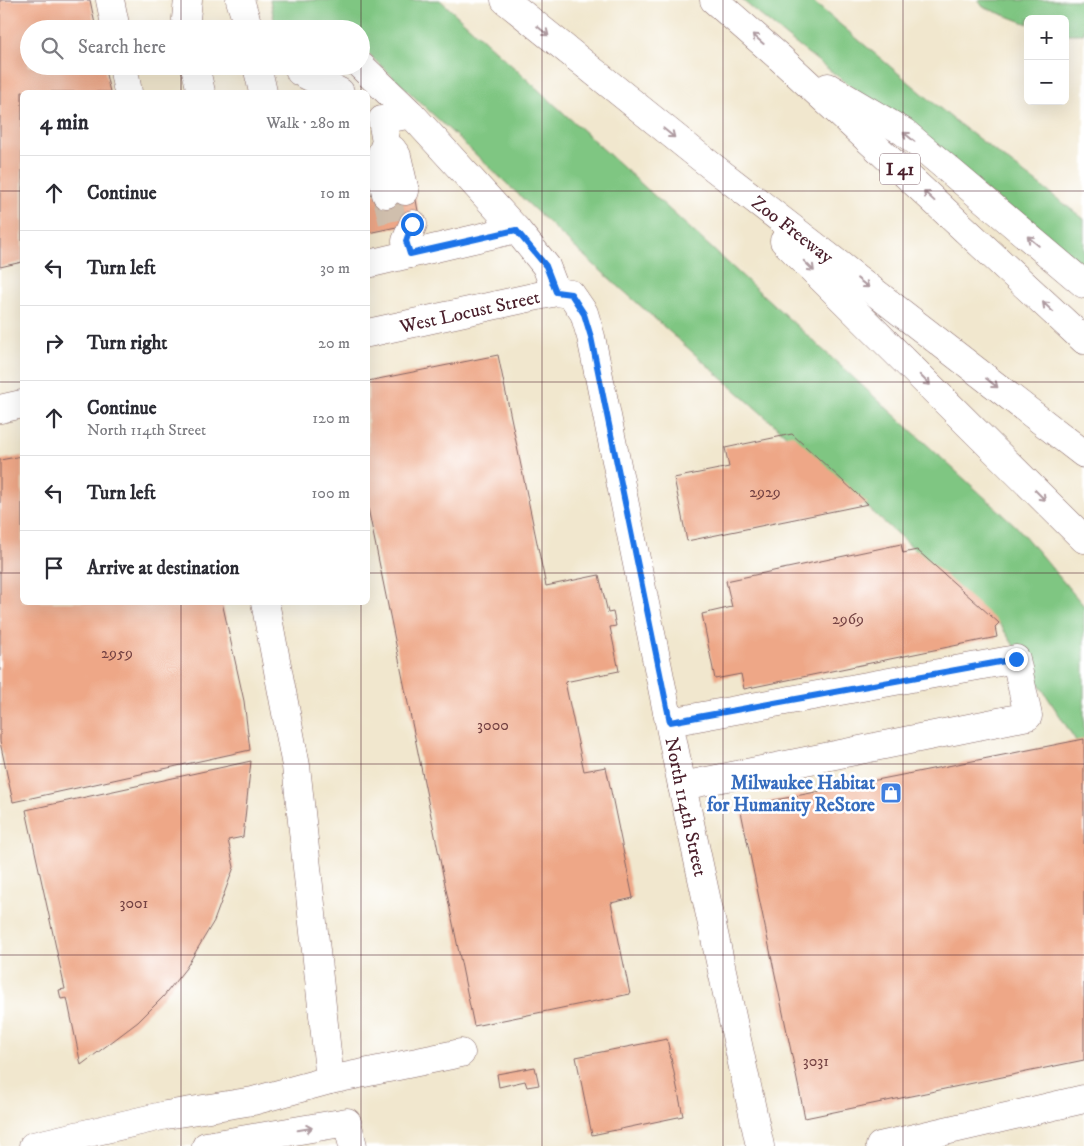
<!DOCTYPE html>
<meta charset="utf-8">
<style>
:root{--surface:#fff;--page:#f7f7f7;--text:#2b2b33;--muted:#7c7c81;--line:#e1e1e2}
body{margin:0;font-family:"IM FELL DW Pica",serif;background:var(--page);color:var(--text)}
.controls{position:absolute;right:15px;top:15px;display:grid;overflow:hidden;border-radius:8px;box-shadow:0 5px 20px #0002}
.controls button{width:45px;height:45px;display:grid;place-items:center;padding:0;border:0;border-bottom:1px solid var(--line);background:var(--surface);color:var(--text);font:25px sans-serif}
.stop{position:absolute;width:15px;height:15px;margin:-11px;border:4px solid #1a73e8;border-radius:50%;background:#fff}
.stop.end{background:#1a73e8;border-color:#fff;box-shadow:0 1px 5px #0008}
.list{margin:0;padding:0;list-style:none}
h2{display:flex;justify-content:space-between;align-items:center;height:65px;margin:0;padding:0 20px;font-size:21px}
h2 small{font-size:16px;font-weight:400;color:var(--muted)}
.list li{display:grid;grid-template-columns:32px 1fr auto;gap:15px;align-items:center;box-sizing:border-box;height:75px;padding:0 20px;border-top:1px solid var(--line)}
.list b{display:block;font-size:19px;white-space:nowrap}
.list p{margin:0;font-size:16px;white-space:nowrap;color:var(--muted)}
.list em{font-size:16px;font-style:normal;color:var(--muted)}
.icon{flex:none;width:28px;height:28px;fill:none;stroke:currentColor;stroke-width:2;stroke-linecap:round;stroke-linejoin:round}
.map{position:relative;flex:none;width:1084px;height:1146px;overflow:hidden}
.search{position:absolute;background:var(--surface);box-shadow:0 5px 20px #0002;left:20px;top:20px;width:350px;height:55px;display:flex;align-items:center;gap:12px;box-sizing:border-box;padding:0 18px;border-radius:28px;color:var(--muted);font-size:19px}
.panel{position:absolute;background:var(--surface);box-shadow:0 5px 20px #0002;left:20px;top:90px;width:350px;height:515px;border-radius:8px}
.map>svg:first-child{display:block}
.green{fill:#7fc682;stroke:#647256}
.building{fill:#eea787}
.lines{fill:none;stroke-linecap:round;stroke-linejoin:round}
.minor-tunnel{stroke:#d0bfad;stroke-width:28;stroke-dasharray:28 14;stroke-linecap:butt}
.minor-casing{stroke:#846564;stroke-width:29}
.highway-casing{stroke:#846564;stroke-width:29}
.minor{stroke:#fff;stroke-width:28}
.highway{stroke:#fff;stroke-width:28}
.oneway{stroke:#ae9aa0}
.route{stroke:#1a73e8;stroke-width:6}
.grid{fill:none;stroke:#4a1f2b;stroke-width:1;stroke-opacity:0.55}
.labels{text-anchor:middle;stroke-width:5;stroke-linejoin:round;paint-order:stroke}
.number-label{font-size:16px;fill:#734142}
.shield{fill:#fff;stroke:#80626b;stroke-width:1}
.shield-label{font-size:18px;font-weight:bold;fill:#4a1f2b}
.street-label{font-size:19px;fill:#4a1f2b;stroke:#fff}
.shop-label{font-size:19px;font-weight:bold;fill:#366cbe;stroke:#fff;text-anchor:end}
</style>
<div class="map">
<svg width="1084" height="1146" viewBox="0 0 1084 1146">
<rect width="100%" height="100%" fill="#fff"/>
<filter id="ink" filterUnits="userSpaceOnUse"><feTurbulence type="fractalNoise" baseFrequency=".02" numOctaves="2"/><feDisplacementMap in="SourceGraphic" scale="10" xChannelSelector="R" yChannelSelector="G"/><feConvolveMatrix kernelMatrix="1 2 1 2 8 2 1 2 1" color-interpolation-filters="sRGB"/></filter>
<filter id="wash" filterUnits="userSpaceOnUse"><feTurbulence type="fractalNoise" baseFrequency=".0096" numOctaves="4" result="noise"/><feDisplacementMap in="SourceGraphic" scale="20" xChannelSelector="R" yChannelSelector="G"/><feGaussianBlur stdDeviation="1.12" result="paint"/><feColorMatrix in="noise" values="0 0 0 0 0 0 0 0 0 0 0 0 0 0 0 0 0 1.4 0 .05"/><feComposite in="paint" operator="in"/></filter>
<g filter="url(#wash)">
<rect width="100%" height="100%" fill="#f1e7ce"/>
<path class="green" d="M270,0H440L1017,527L1084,606V753L1001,626L582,254L361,47V29H342L338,25L314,29H276Z
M742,0H811L954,120L1084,219V266L788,38Z
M978,0H1084V34H1065V19H1028V24L983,7Z"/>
<g id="blocks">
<path class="building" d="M0,0H90L96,29H29V66H104L110,92H22V262L0,267Z
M414,189L420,222L368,233V195Z
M498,355L546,586L599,575L608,613L613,612L616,626L610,627L619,671L565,682L584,771L606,767L633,898L611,903L630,994L474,1026L368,508V381Z
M792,434L868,504L687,541L674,478L729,467L725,448Z
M22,456V602H222L244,701L250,750L13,802L0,742V460Z
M901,544L903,553L917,550L999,623L995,627L997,637L744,689L741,674L715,679L702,614L732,607L726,581Z
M1084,739V1060L805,1118L740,807Z
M251,761L243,837L228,840L234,867L214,921L186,968L163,997L138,1022L81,1065L67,998L61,999L59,990L65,989L26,810Z
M667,1039L683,1116L592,1135L576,1057Z
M535,1067L539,1085L527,1087L525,1081L499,1087L497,1074Z"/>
</g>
</g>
<g filter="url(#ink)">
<use href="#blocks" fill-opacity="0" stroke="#846564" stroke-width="1"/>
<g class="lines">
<path class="minor-tunnel" d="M386,194L394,227"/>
<g class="minor-casing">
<g id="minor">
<path d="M110,0L116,29"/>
<path d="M240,0L249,29"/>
<path d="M188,29L186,19L188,0"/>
<path d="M123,66L128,92"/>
<path d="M195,66L201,92"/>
<path d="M257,66L263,92"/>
<path d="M361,66L411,114L516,229"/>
<path d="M300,72L340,92"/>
<path d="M392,149L397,156L405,191"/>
<path d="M386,194L379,160L386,142L382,120L411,114"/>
<path d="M410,254L406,241L413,224"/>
<path d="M368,264L516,229L546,266L556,292"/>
<path id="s1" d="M368,333L556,292L571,294L584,313L591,337L682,786L760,1146"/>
<path d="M0,409L22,404"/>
<path d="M265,602L296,766L330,1080"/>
<path d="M670,722L1016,659L1028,716L682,786"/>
<path d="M33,1146L166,1115L253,1101L330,1080L461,1053"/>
<path d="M206,1146L347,1122L353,1146"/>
<path d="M880,1146L1084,1099"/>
</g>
</g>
<g class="highway-casing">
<g id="highway">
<path id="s2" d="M505,0L700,157L1084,454"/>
<path d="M714,0L779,57L1084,340"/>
<path d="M828,87L904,132L1084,284"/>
<path d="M784,241L1084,539"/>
</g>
</g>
<use href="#minor" class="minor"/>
<use href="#highway" class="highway"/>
</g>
<defs><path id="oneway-shaft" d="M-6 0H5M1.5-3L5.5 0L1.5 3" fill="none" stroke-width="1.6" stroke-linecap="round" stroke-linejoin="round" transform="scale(1.25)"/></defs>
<g class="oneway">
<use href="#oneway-shaft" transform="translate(543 31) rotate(39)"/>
<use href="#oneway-shaft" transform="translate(758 39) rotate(-139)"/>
<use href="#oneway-shaft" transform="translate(669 133) rotate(39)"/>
<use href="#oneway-shaft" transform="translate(909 137) rotate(-141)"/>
<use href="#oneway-shaft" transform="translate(929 196) rotate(-137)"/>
<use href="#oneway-shaft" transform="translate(1033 241) rotate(-140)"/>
<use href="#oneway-shaft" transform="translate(809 266) rotate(45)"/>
<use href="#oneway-shaft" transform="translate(863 283) rotate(38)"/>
<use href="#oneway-shaft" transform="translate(1048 307) rotate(-137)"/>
<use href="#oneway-shaft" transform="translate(925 380) rotate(45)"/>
<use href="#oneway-shaft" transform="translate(992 383) rotate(38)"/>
<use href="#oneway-shaft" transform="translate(1040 495) rotate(45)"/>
<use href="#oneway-shaft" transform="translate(305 1129) rotate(-10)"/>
</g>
</g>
<g class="lines" filter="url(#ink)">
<path class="route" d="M412,224L406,241L410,254L516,230L546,266L556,292L571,294L584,314L591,337L670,722L1016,659"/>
</g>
<path class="grid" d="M181,0V29M361,0V92M542,0V1146M723,0V1146M903,0V1146M181,66V92M0,191H22M368,191H1084M0,382H22M368,382H1084M0,573H22M368,573H1084M181,602V1146M361,602V1146M0,764H1084M0,955H1084"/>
<defs>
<g id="shop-square" transform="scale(1.125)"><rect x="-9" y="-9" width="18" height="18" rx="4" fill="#3f7fe0" stroke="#fff"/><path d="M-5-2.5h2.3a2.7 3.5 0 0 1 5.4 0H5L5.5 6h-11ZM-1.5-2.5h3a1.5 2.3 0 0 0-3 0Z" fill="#fff"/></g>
</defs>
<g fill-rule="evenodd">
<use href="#shop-square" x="891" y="793"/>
</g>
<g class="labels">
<g class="number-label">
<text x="765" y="497">2929</text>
<text x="848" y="624">2969</text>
<text x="117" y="658">2959</text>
<text x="493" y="730">3000</text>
<text x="134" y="908">3001</text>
<text x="816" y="1066">3031</text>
</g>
<rect class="shield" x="880" y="153.5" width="40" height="31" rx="4"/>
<g class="shield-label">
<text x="900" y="175">I 41</text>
</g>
<g class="street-label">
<text dy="7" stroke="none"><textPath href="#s2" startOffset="368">Zoo Freeway</textPath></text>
<text dy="7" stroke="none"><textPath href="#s1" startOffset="104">West Locust Street</textPath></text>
<text dy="7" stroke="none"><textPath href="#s1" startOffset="735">North 114th Street</textPath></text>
</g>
<g class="shop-label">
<text x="875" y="789">Milwaukee Habitat<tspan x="875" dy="22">for Humanity ReStore</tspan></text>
</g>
</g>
</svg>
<div class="controls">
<button>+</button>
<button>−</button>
</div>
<div class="stop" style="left:412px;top:224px"></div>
<div class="stop end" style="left:1016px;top:659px"></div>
<div class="search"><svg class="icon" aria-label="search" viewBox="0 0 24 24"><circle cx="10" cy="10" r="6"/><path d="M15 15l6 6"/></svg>Search here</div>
<section class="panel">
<h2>4 min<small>Walk · 280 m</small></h2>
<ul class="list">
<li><svg class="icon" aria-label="ahead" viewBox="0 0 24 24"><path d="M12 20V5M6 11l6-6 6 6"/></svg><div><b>Continue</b></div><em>10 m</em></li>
<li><svg class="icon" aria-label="left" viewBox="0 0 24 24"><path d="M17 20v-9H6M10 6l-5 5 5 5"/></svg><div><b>Turn left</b></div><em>30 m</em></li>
<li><svg class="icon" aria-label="right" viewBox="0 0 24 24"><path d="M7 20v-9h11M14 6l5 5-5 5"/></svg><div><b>Turn right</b></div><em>20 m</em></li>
<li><svg class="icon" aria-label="ahead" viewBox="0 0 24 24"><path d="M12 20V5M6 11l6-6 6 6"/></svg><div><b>Continue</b><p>North 114th Street</p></div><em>120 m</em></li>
<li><svg class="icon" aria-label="left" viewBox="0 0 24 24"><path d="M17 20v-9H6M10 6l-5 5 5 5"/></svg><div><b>Turn left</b></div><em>100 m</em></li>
<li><svg class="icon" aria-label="arrive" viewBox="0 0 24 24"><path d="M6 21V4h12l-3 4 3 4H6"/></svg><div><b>Arrive at destination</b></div></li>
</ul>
</section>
</div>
